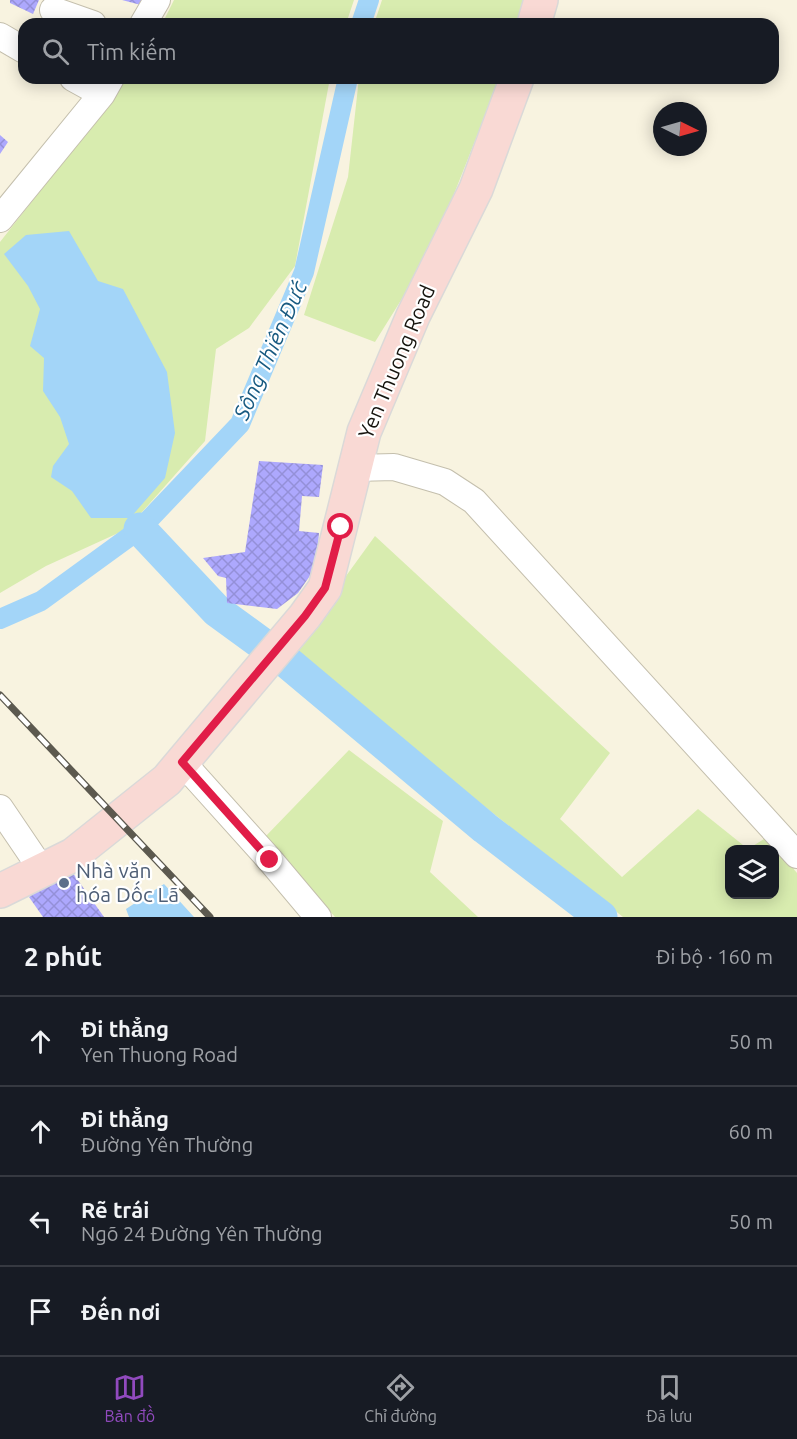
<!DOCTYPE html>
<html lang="vi">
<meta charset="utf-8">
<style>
:root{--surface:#171b24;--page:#20242c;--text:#f1f3f6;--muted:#9ea1a6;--line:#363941;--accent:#914abe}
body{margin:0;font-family:Ubuntu,sans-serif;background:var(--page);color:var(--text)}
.controls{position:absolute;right:18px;bottom:18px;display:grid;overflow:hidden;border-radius:12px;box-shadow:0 3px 15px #0003}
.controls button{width:54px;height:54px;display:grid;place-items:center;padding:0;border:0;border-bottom:2px solid var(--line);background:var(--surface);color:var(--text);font:30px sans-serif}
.compass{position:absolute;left:653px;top:102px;width:54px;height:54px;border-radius:50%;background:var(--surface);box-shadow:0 3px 15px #0003;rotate:95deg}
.stop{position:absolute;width:18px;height:18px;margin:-14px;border:4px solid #e11d48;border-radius:50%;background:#fff}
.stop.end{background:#e11d48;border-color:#fff;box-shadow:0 2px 6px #0008}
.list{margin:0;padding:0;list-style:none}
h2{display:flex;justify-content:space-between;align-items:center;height:78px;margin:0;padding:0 24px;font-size:26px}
h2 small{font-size:20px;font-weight:400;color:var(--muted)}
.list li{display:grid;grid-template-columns:39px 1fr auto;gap:18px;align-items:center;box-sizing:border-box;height:90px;padding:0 24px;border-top:2px solid var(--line)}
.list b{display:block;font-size:22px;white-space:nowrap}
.list p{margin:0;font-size:20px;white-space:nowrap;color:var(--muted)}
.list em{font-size:20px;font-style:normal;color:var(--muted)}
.icon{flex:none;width:33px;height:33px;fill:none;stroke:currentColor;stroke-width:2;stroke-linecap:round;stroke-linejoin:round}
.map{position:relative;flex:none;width:797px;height:917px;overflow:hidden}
.search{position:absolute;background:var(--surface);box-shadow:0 3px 15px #0003;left:18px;right:18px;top:18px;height:66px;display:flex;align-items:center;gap:15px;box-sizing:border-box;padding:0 21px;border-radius:18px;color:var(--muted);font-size:22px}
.sheet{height:438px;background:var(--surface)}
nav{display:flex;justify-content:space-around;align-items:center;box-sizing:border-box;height:84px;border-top:2px solid var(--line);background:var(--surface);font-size:16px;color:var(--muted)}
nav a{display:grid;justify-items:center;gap:3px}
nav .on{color:var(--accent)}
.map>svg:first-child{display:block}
.garden{fill:#d8ecaf;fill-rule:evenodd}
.water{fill:#a3d5f8}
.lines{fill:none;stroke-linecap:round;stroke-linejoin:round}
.canal{stroke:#a3d5f8;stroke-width:20}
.river{stroke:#a3d5f8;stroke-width:33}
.building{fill:url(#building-cross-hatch)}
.minor-casing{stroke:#c4bfad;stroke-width:28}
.major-casing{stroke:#dad9d8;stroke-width:36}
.minor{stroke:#fff;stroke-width:26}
.major{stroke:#f9d9d4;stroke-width:33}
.rail-casing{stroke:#5c594f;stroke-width:7}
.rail{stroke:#fff;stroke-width:4.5;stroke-dasharray:14;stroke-linecap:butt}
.route{stroke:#e11d48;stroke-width:8}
.service-dot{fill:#5c6f8a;stroke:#fff;stroke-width:2}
.labels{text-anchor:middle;stroke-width:4.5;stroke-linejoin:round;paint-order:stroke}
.street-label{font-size:21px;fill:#16140e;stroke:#fff}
.service-label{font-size:21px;fill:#4e5e75;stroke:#fff;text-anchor:start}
.water-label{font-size:22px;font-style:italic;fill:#185a81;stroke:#fff}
</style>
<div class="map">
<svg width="797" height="917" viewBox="0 0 797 917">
<defs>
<pattern id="building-cross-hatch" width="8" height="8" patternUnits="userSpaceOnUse" patternTransform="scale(1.5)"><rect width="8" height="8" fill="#ada8fd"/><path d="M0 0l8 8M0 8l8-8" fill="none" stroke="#9490d8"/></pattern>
</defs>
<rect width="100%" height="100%" fill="#f8f3e0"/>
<path class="garden" d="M174,0H354L346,24H162Z
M382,0H525L518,24H374Z
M124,78H330L295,266L249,328L216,349L205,441L127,529L46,566L0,593V242L81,139Z
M359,78H500L431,252L375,342L304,315L348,177Z
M375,536L610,753L560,819L622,877L698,809L748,849L767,837L797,873V917H623L291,652ZM730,850H774V894H730Z
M349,750L443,821L430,872L478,917H335L264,838Z"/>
<path class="water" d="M69,231L98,281L123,289L167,372L175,433L165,478L130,518H91L72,491L51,477L53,466L69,444L60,417L43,391L44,358L30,346L40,309L28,286L4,254L26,235Z
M164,884L194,917H129L126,909Z"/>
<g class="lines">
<path class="canal" d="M361,24L369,0
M0,619L41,601L140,529L240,424L304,272L348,78"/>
<path class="river" d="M140,529L217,611L287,662L485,828L601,917"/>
</g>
<path class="building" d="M10,0H39L33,14L10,3Z
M122,0H142L141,5Z
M0,135L8,142L0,154Z
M259,461L323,465L319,497L302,496L299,531L319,533L316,567L298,593L277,609L227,603L226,578L218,576L203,558L245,552Z
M70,869L104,917H43L29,897Z"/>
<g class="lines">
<g class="minor-casing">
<path id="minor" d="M53,10L93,24
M143,24L157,0
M0,36L24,50
M73,78L102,94
M0,219L102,94L111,78
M355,468L394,467L445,482L474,501L797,855
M182,762L270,860L318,917
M0,808L42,870"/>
</g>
<g class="major-casing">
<path id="major" d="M534,24L541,0
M0,891L73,855L167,780L305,616L325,588L364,432L413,316L476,189L517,78"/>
</g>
<use href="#minor" class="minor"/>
<use href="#major" class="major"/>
<g class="rail-casing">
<path id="rail" d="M0,695L210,917"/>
</g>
<use href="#rail" class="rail"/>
</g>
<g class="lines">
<path class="route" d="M270,860L182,762L305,616L325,588L341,527"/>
</g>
<circle class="service-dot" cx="64" cy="883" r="6"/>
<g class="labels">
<g class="street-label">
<text transform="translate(397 362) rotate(-67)" y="7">Yen Thuong Road</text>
</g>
<g class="service-label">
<text x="76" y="878">Nhà văn<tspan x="76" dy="24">hóa Dốc Lã</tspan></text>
</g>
<g class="water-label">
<text transform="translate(270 350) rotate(-66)" y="8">Sông Thiên Đức</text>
</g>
</g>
</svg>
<div class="controls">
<button><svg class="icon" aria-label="layers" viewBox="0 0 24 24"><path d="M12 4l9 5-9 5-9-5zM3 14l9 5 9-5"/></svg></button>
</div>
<svg class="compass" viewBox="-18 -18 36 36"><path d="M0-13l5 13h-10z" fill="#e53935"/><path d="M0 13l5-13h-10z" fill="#9ea1a6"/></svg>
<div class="stop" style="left:341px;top:527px"></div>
<div class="stop end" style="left:270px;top:860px"></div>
<div class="search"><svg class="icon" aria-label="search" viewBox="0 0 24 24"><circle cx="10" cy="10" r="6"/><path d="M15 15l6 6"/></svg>Tìm kiếm</div>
</div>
<section class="sheet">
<h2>2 phút<small>Đi bộ · 160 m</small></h2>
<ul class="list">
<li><svg class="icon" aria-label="ahead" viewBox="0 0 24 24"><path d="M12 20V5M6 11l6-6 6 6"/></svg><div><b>Đi thẳng</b><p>Yen Thuong Road</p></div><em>50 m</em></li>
<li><svg class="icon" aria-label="ahead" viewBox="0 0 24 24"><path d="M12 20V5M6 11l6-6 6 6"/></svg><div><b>Đi thẳng</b><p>Đường Yên Thường</p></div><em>60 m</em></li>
<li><svg class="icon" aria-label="left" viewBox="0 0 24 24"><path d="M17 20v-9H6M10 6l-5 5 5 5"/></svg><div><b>Rẽ trái</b><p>Ngõ 24 Đường Yên Thường</p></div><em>50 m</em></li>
<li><svg class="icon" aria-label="arrive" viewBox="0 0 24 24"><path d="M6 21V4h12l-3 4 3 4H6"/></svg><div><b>Đến nơi</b></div></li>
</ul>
</section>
<nav>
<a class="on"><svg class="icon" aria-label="map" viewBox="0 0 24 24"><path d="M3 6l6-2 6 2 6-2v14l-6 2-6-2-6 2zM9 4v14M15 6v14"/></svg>Bản đồ</a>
<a><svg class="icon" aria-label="directions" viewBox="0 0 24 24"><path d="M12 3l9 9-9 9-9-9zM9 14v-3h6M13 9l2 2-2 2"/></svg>Chỉ đường</a>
<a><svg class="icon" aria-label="saved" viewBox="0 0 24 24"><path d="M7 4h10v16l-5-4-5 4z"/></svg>Đã lưu</a>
</nav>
